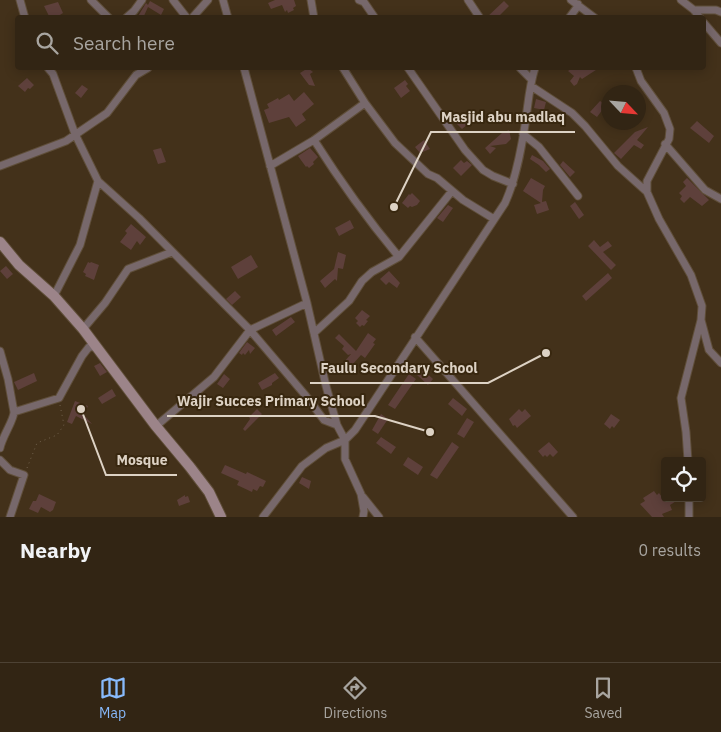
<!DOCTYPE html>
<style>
:root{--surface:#322514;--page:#3a2d1d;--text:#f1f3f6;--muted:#a8a5a0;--line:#4d4234;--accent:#88bafc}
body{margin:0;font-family:"IBM Plex Sans",sans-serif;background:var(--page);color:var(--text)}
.controls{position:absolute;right:15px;bottom:15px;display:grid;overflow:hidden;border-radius:5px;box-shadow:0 2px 12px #0003}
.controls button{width:45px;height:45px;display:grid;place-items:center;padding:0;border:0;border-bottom:1px solid var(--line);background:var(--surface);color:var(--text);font:25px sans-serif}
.compass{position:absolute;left:601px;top:85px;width:45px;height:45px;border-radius:50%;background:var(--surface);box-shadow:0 2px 12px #0003;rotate:116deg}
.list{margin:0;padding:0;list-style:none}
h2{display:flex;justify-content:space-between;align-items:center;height:65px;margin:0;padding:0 20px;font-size:21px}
h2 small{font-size:16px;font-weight:400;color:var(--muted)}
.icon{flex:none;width:28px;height:28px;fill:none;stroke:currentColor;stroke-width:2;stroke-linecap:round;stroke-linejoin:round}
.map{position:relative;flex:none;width:721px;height:517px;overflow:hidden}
.search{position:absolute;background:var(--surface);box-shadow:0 2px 12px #0003;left:15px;right:15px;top:15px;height:55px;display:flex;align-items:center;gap:12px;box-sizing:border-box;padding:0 18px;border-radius:5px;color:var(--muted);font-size:19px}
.sheet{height:145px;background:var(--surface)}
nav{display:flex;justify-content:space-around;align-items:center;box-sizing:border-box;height:70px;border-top:1px solid var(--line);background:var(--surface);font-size:14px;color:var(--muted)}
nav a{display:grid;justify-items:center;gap:2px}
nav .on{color:var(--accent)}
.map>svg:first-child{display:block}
.building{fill:#5e403b}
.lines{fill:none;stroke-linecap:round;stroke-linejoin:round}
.street-casing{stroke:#5f4e39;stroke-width:9}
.secondary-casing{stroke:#5f4e39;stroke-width:12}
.path{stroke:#72624e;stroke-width:1;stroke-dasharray:1 4;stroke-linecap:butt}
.street{stroke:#77686b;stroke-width:7}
.secondary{stroke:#9c8489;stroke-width:10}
.leader{fill:none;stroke:#ddd2c4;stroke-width:2}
.callout-dot{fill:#ddd2c4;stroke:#38270f;stroke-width:2}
.callout-label{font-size:14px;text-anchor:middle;font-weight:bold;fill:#ddd2c4;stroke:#38270f;stroke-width:4;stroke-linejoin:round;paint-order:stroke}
</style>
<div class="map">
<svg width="721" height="517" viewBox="0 0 721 517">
<rect width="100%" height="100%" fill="#43311a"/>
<path class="building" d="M275,0H294L296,6L293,8L294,10L288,13L287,10L285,12L282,5L271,9L268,3Z
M150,1L164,9L161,15L148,7L143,18H137L146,3L148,5Z
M504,1L509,6L497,18H486Z
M58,2L63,13L55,18H50L44,6Z
M308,68L313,72L310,74L315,86L309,85L300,73Z
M572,68H599L582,79L580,77L577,84L574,86L570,81L574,76L568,71Z
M27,78L34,85L30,89L28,88L25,92L18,86Z
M405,80L408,84L406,86L410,91L401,98L394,88Z
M82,85L88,89L81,98L75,93Z
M304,92L314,104L302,114L306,120L296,127L289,117L269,123L264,110L269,108L267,104L278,98L279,100L289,94L294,101Z
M536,99L546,102L544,110L534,108Z
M600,101L606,105L597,117L590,112Z
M471,110L476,117L462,129L456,123Z
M697,121L714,136L709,143L690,128Z
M648,127L637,140L644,145L641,149L634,145L621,159L614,153L635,132Z
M509,130L511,139L506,144L490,146L496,148L490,154L485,148L502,133Z
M424,140L430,149L420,153L415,147Z
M161,148L166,162L158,164L153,150Z
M310,148L318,157L313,162L314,164L309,168L307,166L306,167L298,156Z
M532,155L543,161L550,169L546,172L539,165L530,159Z
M461,160L464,163L467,161L472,165L461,176L453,168Z
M563,161L575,172L570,177L560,165Z
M531,178L545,186L543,190L542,202L546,201L549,210L537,214L534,205L541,203L523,191Z
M687,178L709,200L702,206L690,197L684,203L680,199L682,196L679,193L686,186L683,182Z
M412,193L420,201L417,205L412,207L410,206L408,208L402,203L409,194L410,195Z
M575,202L584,215L579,219L570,206Z
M448,205L453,208L443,222L437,218Z
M350,220L354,228L339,236L335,228Z
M131,224L146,237L140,245L137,241L131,250L120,242L127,233L125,231Z
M594,240L600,247L608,241L612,246L603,252L616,265L611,270L588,246Z
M338,252L346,255L343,269L338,268L337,281L335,279L325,288L320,281L334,269Z
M251,255L258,267L238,279L231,267Z
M88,262L90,263L91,262L99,265L94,280L85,276L86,274L83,272Z
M6,266L13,274L7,279L0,271Z
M389,271L400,283L397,288L389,282L386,285L380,279Z
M608,273L612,278L586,301L582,296Z
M235,291L241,297L232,305L226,299Z
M362,310L370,316L366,320L368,321L364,326L362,325L360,327L356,323L358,321L355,318Z
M291,317L295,322L276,336L272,330Z
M368,333L376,339L373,343L375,344L365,358L361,355L343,375L337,370L351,354L348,355L342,349L344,346L335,338L339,334L356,351Z
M247,342L255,348L250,354L249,350L245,355L243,353L242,355L239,353Z
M100,363L107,372L100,376L94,366Z
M422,369L433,379L428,385L417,375Z
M34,373L37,381L18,390L14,382Z
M275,373L279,378L272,383V385L262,390L258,383Z
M224,374L230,379L223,388L217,384Z
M409,374L416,379L395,409L388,405Z
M112,389L116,396L102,404L98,398Z
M453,398L467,409L462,416L448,404Z
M75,401L88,406L84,415L92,424L76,416L72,424L67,422Z
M257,409L262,414L245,431L243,429L250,419L249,417Z
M519,409L522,412L525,409L531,416L517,428L515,425L513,426L509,419Z
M381,414L388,419L378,434L372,430Z
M611,414L620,420L614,428L612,426L610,429L604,424Z
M467,418L474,422L464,438L457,434Z
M381,437L396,447L391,454L376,443Z
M452,442L459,447L437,479L430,475Z
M549,442L558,452L553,457L550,454L547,457L545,455L543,457L538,451Z
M408,457L423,467L418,475L403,465Z
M225,465L246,474L247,472L266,481L263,487L260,486L257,491L253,489L252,492L237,485L239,481L221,473Z
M302,477L311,481L309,489L299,483Z
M654,491L657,495L659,493L664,500L668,498H681L670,505L672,510L662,514L664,517H652L640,504L645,501L643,498Z
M39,494L56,502L53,510L50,512L41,507L38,513L29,509L33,501H36Z
M185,495V497L188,496L190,502L179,506L177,500Z"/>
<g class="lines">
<g class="street-casing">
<path id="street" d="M20,0L25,18
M91,0L109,18
M173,0L187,18
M223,0L228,18
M311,0L314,18
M359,0L364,2L375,18
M468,0L480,18
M571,0L595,18
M681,0L694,10L700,18
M694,10H716L721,12
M126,18L134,11L142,0
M192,18L208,0
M569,18L578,6V4
M704,23L721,43
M48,68L53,74L75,134L98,181L139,218L250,330L306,396L324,420L337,425
M244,68L307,303L326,386L337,425L345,440V459L361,494L364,511L363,517
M343,68L365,103L395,143L428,174L437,178L463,200L494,219
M408,68L465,150L483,170L493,176L513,184
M520,68L531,79
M636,68L641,81L664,113L670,129L669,139L647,181V192L659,219L691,275L702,306L701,320L681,398L686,432L688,461
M531,86L572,113L585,126L618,166L647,192
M523,134L539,147L578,196
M314,140L365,103
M665,144L705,190L721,199
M0,166L66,141L107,113L136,75L148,68
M270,166L314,140C340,181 368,220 399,257
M54,296L80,245L98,181
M701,320L709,350L721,363
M83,329L105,303L128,269L172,252
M314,333L349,301L362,281L372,272L399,257L452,191
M415,337L573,517
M0,351L8,379L14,412L59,398L82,356L89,347H97
M156,426L214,377L250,330L307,303
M0,448C2,437 14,420 14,412
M0,460L10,470L24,475L10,517
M363,497L379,517
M263,517L302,466L326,448L345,440L355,430L505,203C516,179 521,151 525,125C528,106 529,86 535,68
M689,517V498"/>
</g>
<g class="secondary-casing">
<path id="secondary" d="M0,242L19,265L54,296L83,329L155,425L190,467L209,492L221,517"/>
</g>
<path class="path" d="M27,468L37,443L57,435L64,425L60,405"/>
<use href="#street" class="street"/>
<use href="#secondary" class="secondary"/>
</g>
<path class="leader" d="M394 207L431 132H575M546 353L488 383H310M430 432L375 416H167M81 409L106 475H177"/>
<g class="callout-dot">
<circle cx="394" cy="207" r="5"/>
<circle cx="546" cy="353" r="5"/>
<circle cx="430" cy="432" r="5"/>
<circle cx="81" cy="409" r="5"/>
</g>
<g class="callout-label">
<text x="503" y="122">Masjid abu madlaq</text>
<text x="399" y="373">Faulu Secondary School</text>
<text x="271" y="406">Wajir Succes Primary School</text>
<text x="142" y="465">Mosque</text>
</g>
</svg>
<div class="controls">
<button><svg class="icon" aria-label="locate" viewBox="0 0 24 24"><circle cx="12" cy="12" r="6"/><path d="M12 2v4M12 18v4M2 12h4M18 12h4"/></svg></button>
</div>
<svg class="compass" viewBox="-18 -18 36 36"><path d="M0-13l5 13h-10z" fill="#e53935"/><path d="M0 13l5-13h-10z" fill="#a8a5a0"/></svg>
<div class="search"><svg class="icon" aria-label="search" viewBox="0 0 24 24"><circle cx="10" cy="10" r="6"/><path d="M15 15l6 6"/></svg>Search here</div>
</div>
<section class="sheet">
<h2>Nearby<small>0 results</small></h2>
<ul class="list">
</ul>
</section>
<nav>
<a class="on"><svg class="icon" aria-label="map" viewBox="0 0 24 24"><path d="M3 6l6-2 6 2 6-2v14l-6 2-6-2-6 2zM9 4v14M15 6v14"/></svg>Map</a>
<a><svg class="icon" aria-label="directions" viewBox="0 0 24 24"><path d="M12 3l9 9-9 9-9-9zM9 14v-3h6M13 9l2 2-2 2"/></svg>Directions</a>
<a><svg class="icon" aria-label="saved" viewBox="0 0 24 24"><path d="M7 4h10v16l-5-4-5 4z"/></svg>Saved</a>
</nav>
